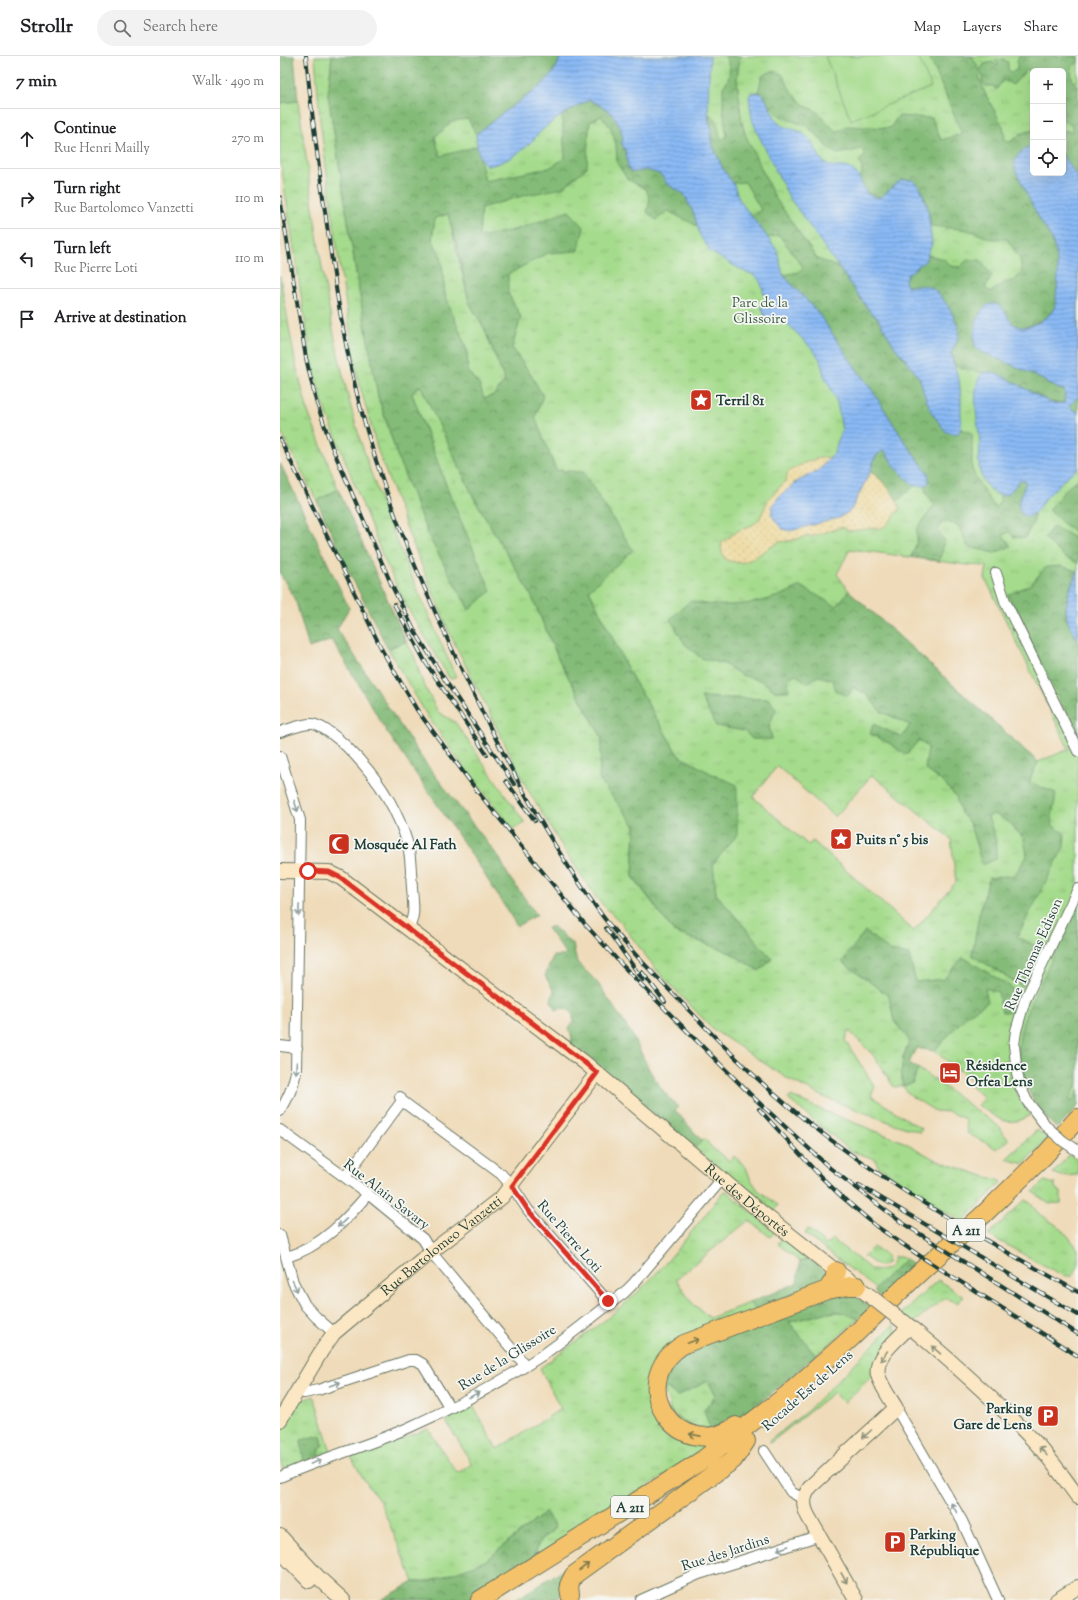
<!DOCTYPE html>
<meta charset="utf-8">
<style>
:root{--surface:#fff;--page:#f2f2f2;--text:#202124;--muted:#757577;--line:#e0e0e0}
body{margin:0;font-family:"Sorts Mill Goudy",serif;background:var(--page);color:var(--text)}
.controls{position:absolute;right:12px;top:12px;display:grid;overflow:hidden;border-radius:6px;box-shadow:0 4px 16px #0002}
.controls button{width:36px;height:36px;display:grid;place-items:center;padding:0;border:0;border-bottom:1px solid var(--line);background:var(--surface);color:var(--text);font:20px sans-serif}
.stop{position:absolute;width:12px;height:12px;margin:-9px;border:3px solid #d93025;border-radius:50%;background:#fff}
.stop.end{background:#d93025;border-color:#fff;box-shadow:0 1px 4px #0008}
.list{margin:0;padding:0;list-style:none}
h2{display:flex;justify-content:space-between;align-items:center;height:52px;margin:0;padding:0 16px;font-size:17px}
h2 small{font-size:13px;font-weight:400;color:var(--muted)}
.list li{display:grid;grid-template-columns:26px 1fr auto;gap:12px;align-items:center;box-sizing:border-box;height:60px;padding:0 16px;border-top:1px solid var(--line)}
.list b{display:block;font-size:15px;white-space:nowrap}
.list p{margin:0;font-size:13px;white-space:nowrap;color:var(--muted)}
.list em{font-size:13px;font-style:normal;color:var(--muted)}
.icon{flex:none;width:22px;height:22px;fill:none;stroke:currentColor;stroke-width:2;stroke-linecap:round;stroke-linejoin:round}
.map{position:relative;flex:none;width:798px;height:1544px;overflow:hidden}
header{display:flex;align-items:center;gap:24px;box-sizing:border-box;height:56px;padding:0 20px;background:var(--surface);border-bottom:1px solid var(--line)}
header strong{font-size:19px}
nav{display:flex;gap:22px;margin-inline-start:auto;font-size:14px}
.search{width:280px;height:36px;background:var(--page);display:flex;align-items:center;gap:10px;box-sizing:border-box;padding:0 14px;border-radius:22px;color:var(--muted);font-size:15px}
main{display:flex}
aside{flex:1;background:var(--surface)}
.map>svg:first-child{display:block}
.grass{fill:url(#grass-tufts);stroke:#628c60;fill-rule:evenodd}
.forest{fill:url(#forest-crowns);stroke:#527c56;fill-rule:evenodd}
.sand{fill:url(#sand-dots);stroke:#868c69}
.garden{fill:#a5db8c;stroke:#628c60}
.water{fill:url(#water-rules);stroke:#547b94}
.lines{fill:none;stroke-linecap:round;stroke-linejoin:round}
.street-casing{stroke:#687463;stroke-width:12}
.secondary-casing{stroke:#687463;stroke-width:16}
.highway-casing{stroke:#687463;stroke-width:20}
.street{stroke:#fff;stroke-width:10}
.secondary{stroke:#fbe7c3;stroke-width:14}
.highway{stroke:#f4c26a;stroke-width:18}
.rail-casing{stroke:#1f3d34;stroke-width:4}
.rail{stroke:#f6f6f2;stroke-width:2.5;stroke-dasharray:8;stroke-linecap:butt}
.street-bridge-casing{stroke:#687463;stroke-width:12;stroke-linecap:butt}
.secondary-bridge-casing{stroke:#687463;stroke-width:16;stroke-linecap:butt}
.street-bridge{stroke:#fff;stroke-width:10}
.secondary-bridge{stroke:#fbe7c3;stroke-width:14}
.oneway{stroke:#8f9e9a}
.oneway2{stroke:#7f794c}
.oneway3{stroke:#8d927c}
.route{stroke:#d93025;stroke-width:5}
.labels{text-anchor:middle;stroke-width:3.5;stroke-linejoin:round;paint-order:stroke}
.shield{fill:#f6f6f2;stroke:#60746d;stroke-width:1}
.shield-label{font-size:13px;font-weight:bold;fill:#1f3d34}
.park-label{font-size:14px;fill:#3a5d46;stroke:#f6f6f2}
.poi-label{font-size:14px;font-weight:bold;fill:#1f3d34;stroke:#f6f6f2;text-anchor:start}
.street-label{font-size:14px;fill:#1f3d34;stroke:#f6f6f2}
</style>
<header>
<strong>Strollr</strong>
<div class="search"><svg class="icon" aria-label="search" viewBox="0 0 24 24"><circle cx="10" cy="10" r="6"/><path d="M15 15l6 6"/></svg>Search here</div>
<nav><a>Map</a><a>Layers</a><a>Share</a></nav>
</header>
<main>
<aside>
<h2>7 min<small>Walk · 490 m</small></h2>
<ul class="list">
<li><svg class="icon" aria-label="ahead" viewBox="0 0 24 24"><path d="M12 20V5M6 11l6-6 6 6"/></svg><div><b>Continue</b><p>Rue Henri Mailly</p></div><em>270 m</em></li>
<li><svg class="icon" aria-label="right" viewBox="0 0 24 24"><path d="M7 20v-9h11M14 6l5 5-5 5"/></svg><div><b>Turn right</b><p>Rue Bartolomeo Vanzetti</p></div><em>110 m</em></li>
<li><svg class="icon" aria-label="left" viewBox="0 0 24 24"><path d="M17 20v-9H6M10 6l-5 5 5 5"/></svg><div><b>Turn left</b><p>Rue Pierre Loti</p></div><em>110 m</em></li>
<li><svg class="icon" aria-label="arrive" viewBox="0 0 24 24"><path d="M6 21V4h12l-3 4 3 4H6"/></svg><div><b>Arrive at destination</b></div></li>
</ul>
</aside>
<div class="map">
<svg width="798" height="1544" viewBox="0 0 798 1544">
<defs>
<pattern id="grass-tufts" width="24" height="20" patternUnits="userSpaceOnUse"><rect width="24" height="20" fill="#a5db8c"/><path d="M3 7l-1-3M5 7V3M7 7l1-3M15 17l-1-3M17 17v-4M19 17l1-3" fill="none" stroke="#8ebd79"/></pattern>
<pattern id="forest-crowns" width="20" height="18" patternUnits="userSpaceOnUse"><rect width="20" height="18" fill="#84bb78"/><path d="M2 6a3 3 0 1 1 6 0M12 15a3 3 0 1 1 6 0" fill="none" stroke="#6b9963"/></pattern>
<pattern id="sand-dots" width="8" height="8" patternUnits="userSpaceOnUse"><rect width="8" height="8" fill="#eeda9e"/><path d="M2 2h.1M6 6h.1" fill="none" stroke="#ccbc89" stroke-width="1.8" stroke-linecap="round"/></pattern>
<pattern id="water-rules" width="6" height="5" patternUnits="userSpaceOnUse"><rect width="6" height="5" fill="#8ab9f5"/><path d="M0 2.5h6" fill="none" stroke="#7098c7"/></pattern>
</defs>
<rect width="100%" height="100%" fill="#f6f6f2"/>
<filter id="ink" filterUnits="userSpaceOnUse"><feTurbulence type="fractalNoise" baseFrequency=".025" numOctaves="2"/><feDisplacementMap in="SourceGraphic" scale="8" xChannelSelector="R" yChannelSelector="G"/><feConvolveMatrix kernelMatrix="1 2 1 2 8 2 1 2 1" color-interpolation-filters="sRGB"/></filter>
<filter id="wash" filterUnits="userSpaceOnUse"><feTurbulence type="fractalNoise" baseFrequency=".012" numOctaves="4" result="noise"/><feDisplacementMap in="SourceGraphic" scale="16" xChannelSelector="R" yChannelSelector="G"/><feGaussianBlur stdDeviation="0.9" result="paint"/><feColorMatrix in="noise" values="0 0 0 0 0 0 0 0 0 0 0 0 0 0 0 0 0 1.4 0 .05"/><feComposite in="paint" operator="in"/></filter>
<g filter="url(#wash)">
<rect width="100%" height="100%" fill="#efdbb9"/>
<path class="grass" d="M35,0H52L48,38L78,229L98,340L118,402L148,479L189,553L211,535L171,442L132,338L141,329L194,442L251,539L279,604L322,682L319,723L355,769L353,821L394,876L451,897L479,915L492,903L436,838L433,808L416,729L349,616L292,499L236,329L178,168L149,61L136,0H798V1046L775,1040L731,1020L733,1031L750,1059C727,1073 717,1062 698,1049L704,1041L690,1030L694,1025L654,995L667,981L609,940L614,965L630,985L622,1002L633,1027L638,1012L721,1072V1075L729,1084L717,1093L687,1077L685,1063L669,1056L655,1055L628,1038L623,1030L614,1031L593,999L569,975L565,984L595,1031L591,1040L642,1073L640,1076L614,1068L546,1042L508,1023L434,974L378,916L341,867L317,843L285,795L248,734L171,580L130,481L98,395L78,323L59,206L40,65ZM753,15H783V117H753ZM570,493L687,509L707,510L705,522L789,693L758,706L569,535L557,518ZM497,710L555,761L592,719L671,783L676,826L634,875L533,785L528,789L473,741Z
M18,45C34,152 45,261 75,366C100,454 139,537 176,621L170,623L127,551L103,501L43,348L31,303L0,103V47Z
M168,158L189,246L204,272L225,325L214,339L203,343L200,330L188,316L187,294L165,239L161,201L152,183L155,162Z
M0,220L15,305L28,356L58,433L37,445L0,374Z
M126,585L134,599L142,625L158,656L175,666L245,767L233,773L183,710L148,661L108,593Z
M511,1040L542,1054L626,1087L654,1103L706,1121L717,1123L722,1126L683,1165L667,1157L598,1110L595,1103L571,1095L508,1043Z
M757,1074L768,1082L744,1108L726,1103Z
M424,1082L433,1093L450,1105L454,1100L466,1111L470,1122L478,1134L498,1149L494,1155L453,1124L415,1092Z
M789,1099L798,1103V1119L782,1120L773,1117Z
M764,1125L775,1128V1132L781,1136V1147L769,1148L753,1136Z
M445,1134L495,1176L490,1181L469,1164L396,1223L412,1247L430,1262L469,1247L479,1257L374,1342L431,1387L416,1400L253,1502L259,1486L275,1472L266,1456L205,1505L149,1526H134L100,1446L85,1425L71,1401L148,1373L177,1417L192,1408L166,1365L193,1350L217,1393L281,1353L260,1312C293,1287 330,1263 360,1234C391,1204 418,1167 445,1134Z
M745,1144L752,1148L756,1155L776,1169L788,1180L798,1193V1211L791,1221L780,1218L708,1179Z
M528,1173L546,1189L552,1183L592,1214C604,1216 612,1213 614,1201H620L626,1203L595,1232L525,1178Z
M503,1183L528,1203L520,1206L497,1187Z
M593,1191L605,1198L608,1204L606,1208L598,1210L584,1200Z
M658,1224L684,1241L677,1247L665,1242L634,1267L621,1258Z
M561,1256L579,1263L536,1299L509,1266L545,1257Z
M613,1269L615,1270L616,1276L593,1319L564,1347L554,1336L490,1387L489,1385L527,1355Z
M428,1325L436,1339L439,1372L418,1373L392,1359L383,1329L397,1340Z
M34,1340L51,1396L40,1400L38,1394L43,1390L41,1379L24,1406L4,1413L1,1404H0V1373L19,1345Z"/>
<path class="forest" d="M0,0H14L18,45L0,47Z
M52,0H280C276,26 242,42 223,57C214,64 205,71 196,78L188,63L172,65L155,81L160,100L180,95L197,90L205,125L269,112L285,102L282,60L293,52L309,44C328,51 342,64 343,85L341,86L346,96L348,112L354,116L366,114L377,117L382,120L387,128L404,138L414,158L417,170L388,155L376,164L367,156L370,144L366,133L347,123L337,107L336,89L331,72L321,60L310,66L308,86L307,111L283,132L246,139L201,152L199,181L234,174L289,155L304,171L298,195L268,197L228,218V237L241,261L232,292L251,319L263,340L255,361L276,414L303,416L353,494L309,534L349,616L398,699L428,716L457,729V779L433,808L436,838L492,903L479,915L451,897L394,876L353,820L355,770L319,723L322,682L279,604L251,539L194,442L140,329L132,338L171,442L211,535L189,554L148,479L118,402L98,340L78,229L48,38ZM168,158L178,193L189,246L204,272L225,325L214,339L204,343L200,330L188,316L187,294L165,239L161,201L152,183L155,162Z
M445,0H460L457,23L462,67L466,80L494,140L537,203L558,211L591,257L597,261L616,293L635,315L643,328L644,338L681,375V373L692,378V412L695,421L715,452L720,446V439L729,437L740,424L746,425L738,449L741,458L751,460L754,458V465L745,482L734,481L729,476L723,479L731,490L715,497L688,491L678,469L662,465L658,475L665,485L659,505L631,501L637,486V473L655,448L646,438L645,430L649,426L648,417L623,383L590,331L580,318L536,254L503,219L519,216L523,211L499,179L487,182L471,160L481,154L465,126L453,127L443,113L432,88L429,58L436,64L441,84L447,80L443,53V31C452,20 451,12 445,0Z
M649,0H692L700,15L704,8L713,6L715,9H719L715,5L717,4L724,3L728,7V14L732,16L737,14V4L740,0H798V7L793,9C790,18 791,24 798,32V122L783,99V74L792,76V70L783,64V15H753V20L747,13L733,29L726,25L723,24L716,34L713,30H705L703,27L702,18H700L699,21L705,37L723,71L725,80L723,83L730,86L740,78L753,74V88L744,94L759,162L770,179L777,199L779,223L775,251L766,262L746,271H740L731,266L723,253L711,248C695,256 694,274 695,290L702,296L750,317L779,333L784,334L785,339L784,347H772L728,323L704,316L702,317L675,310L671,296L678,283L674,260L652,232C643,229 632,233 625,228C623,217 643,209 648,199L664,203L671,210L680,211L687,204H700L712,220L705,232L711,236L722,228L735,224L742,216L740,203L727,183H710L689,174L651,170C648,151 647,139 632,124H621L601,141C592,142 580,134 580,124C580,123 581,119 582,118C582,113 581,109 580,104L585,100L582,93L558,98L550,94L535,77L526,70L500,60L487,47L483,38L478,36L482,20L492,15L502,18L511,35L523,48L539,57L556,76L567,70L610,72L618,60L652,62L661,84L682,78Z
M798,341V356L792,353L789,350Z
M602,395H605L615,411L634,430L618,445L597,419L590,416L595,401Z
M0,407L69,552L57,573L143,704L220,803L229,821L257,859L237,870L192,799L107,676L52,584L29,592L16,546L0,517Z
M798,423V477L784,468L769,454L786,433Z
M58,433L126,585L108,593L68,514L37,445Z
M773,470L798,484V507L786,502L764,482Z
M781,510L797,515L788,537L786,550V562L798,584V681L728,539L751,528L766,511Z
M520,530L556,550L569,535L758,706L749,726L776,737L771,768L785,778L784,791L737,881L762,893L743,931L692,899L699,859L709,822L735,819L747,800L744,783L729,766L714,758L708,761L716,784V803L702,809L690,768L681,757L676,741L664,727L645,713L648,692L639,684L626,699L609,687L590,678L593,668L622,681L630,669L600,655L587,639L573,631L568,640L556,635L553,624L538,620L527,627L515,618L508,623L509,635H495L482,625L461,619L444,608L421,602L405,588L390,563L410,545C444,554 490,548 520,530Z
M421,641L489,643L496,653L489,670L492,683H472L464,675L436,670Z
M798,847V1027L789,1044L792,1045L798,1035V1050L777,1073C743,1040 728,1001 747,955C752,943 758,932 763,922C774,897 786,872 798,847Z
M273,870L293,889L297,906L317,926L351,977L370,1015L384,1036L398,1051L395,1054L422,1085L415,1092L290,989L292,982L289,972L293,966V959C289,952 283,951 276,954L271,945L274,935L265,920L273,900H284L286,898L267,872Z
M585,875L610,895L629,899L636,926L664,923L683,901L731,931L735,940L733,956H722L718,936L705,932L708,946L687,959L654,995L636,992L629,1007L638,1012L633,1027L623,1030C619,1013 623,1000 630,985L614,965L609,940L562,906Z
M528,1203C537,1209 549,1214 545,1226L479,1257L469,1247L517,1227L520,1206Z
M626,1203L637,1211L603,1243L595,1236V1232Z
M570,1236L592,1252L579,1263L561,1256L545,1257L509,1266L536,1299C507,1323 473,1357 439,1372L429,1369L424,1354L436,1339L428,1325L397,1340L383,1329L398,1298L548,1238Z
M41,1379L43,1390L39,1394L40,1400L24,1406L21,1384Z
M266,1456L275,1472L259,1486L253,1502L187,1544H101L134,1526H149L205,1505Z
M284,1513L287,1519L285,1538L274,1544H235Z"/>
<path class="sand" d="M550,401L540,413L513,428L510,433L503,437L539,467L559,462L571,454L590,416C600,420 617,441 620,452C614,460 608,472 596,473V472L569,475L562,471L530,481L529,479L514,484L499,486L470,504L459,507L446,504C442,497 440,493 442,486L461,473L473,469L479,464L488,444L506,424L508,416C523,407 532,402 550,401Z"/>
<path class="garden" d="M545,0H638L651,31L571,64Z"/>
<path class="water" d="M280,0H430L428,48L429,65L432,73L430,78L432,88L443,113L453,127L460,145L497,194L503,219L536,254L580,318L590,331L623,383L648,417L649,426L645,430H634L615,411L605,395H602L595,401L590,416L571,454L559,462L510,475L502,473C499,469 494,464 492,459C490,451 497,442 503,437C507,434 510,433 513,428L540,413L554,397L562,374L557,346L544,319L540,304L535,296L505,265L494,267L485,261L481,250L485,242C482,232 481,218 467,217L430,196L427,190L420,180L414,158L404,138L387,128L382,120L377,117L366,114L354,116H351L348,112L346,96L341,86L343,85C342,64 328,51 309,44C293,52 271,65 258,78C255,81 253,85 250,87C239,98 223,108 207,110C197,102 197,90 196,78C205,71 214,64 223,57C242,42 276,26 280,0Z
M476,36L483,38L498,67C509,75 519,71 530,84C536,91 540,106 548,109C560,113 566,107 577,118C584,126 581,143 601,141L621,124H633L641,133L648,153L652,188L645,205L627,219L625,225L627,230C634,231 642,228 649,231C661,235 678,264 679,276C680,285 672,291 671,299L679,324L681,342V373L677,378L666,376L652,357L644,338L640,323L623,300L616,293L597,261L591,257L509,141L477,76L472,63L469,41L471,37Z
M753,88V117H783V99L798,122V341L789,350L792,353L798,356V412C786,420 776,432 766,442C759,450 757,458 747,461L741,458L738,449L746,425L740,424C736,429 730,437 725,439C713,441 705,429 701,419C697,409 700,396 700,386C698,367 693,346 697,327C698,323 701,316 706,316C719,313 757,342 772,347C776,348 780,347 784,347L785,339L784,334L779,333L750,317L702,296L695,290C692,278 697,248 713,248C729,248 725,273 745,271C755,270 770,261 774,252C776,248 776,243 776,240C779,219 779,199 770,180C767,174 762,168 759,162C750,146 743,130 735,113C733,100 743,94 753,88Z
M798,513V584C778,557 787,541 798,513Z"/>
</g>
<g filter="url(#ink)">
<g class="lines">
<g class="street-casing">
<path id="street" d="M716,517L725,545L798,695
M0,676C10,673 23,667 33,668C45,671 57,682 66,690C94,717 117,751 128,789C131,803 131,818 132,832C133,848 136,859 128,873
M0,700L20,764L16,1016C13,1031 8,1043 0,1055
M0,990L17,992
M120,1041L122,1045L221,1118L232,1130L248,1154L330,1248
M767,1071L747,1045L740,1030L737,1017L734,989L736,975L745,944L798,833
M0,1074L88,1138L143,1183L151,1196L245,1309
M65,1121L122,1045
M0,1179L13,1226L25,1249L36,1261L54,1277
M7,1201C41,1191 66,1164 88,1138
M18,1335L24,1337L38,1334L129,1304H136L143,1308L170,1352
M616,1352L682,1465L718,1544
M484,1395L511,1436L518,1440L524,1441
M0,1421C42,1402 88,1390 130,1371C177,1350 222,1326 264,1298C291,1279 317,1257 344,1237L354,1227L442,1123
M361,1544L419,1518L480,1499L540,1479"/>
</g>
<g class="secondary-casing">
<g id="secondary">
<path id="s1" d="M0,815L49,816L61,822L304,1006L476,1152L556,1215L594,1243"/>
<path d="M623,1265C668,1302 712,1341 752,1383C769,1400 783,1421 798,1441"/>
<path id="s2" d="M0,1364L42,1294L54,1277L151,1196L222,1141L317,1017"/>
<path d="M0,1480L40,1523L63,1544"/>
<path d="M0,1495L29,1525"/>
<path d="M576,1544L528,1460C522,1448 523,1440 531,1430L616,1352C610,1342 601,1330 598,1319C594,1300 618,1283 629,1271"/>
<path d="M777,1544L798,1531"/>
</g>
</g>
<g class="highway-casing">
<path id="highway" d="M547,1234L554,1224L556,1215
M456,1370C399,1410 341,1327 404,1288L547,1234L569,1230H577
M290,1539L289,1529L294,1519L453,1404L466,1385
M200,1544L424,1403L507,1339L571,1282L639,1217L705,1157L764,1100L798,1062"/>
</g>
<use href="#street" class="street"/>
<use href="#secondary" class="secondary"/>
<use href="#highway" class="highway"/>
<g class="rail-casing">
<path id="rail" d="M26,0C32,61 40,122 49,183C56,237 65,290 78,342C101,434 139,523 179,608C221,696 266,784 324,862C348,893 375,919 402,947C436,982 470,1018 507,1049C567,1100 636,1144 704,1183C735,1201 767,1218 798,1236
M0,141L26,302L36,345L52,391L112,530L133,572L165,624L234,728
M0,383L103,596L137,654L198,736L304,867L342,909L393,961L474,1042L550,1112L621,1166L798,1278
M114,548L146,607L207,699
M226,725L255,765
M326,872L363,924
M362,916L385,946
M479,1053L539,1119L562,1141L596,1170L643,1202L798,1300
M579,1129L798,1259"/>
</g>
<use href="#rail" class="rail"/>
<g class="street-bridge-casing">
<path id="street-bridge" d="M767,1071L783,1085L798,1095"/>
</g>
<g class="secondary-bridge-casing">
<path id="secondary-bridge" d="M594,1243L622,1265"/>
</g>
<use href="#street-bridge" class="street-bridge"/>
<use href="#secondary-bridge" class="secondary-bridge"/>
</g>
<defs><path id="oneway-shaft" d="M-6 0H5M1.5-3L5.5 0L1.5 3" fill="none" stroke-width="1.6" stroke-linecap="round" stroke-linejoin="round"/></defs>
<g class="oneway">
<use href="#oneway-shaft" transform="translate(16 750) rotate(72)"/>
<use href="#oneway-shaft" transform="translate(19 854) rotate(91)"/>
<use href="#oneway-shaft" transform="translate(16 1012) rotate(95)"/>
<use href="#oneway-shaft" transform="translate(62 1167) rotate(137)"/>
<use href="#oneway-shaft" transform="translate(15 1230) rotate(65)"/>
<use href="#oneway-shaft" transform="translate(55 1328) rotate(-19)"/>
<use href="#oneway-shaft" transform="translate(194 1339) rotate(-28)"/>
<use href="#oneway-shaft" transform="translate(36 1406) rotate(-20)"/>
<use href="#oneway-shaft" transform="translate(674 1452) rotate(-120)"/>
<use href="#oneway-shaft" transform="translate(503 1492) rotate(161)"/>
</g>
<g class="oneway2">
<use href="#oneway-shaft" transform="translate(413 1285) rotate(-21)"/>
<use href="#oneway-shaft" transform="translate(415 1379) rotate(-169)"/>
<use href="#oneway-shaft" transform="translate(304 1511) rotate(-37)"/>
</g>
<g class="oneway3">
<use href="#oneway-shaft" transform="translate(656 1294) rotate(-139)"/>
<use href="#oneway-shaft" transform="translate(604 1300) rotate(124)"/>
<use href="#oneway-shaft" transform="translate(587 1378) rotate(138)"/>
<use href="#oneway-shaft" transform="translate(763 1395) rotate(-131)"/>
<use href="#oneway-shaft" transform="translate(564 1522) rotate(61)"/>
</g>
</g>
<g class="lines" filter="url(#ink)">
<path class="route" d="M28,815L49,816L61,822L304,1006L317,1017L232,1130L248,1154L328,1245"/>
</g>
<defs>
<g id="sight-square" transform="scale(1.15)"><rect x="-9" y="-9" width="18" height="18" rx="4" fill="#c8321e" stroke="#f6f6f2"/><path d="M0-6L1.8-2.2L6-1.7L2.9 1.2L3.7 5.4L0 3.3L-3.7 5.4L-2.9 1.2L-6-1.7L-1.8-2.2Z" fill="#fff"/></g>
<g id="mosque-square" transform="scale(1.15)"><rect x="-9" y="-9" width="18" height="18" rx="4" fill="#c8321e" stroke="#f6f6f2"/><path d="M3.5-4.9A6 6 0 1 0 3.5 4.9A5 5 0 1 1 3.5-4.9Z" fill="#fff"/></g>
<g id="hotel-square" transform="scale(1.15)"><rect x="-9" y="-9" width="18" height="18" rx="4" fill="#c8321e" stroke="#f6f6f2"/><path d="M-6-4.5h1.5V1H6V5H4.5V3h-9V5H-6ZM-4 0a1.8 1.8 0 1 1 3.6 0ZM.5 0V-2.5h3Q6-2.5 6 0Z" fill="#fff"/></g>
<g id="parking-square" transform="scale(1.15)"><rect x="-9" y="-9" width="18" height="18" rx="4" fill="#c8321e" stroke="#f6f6f2"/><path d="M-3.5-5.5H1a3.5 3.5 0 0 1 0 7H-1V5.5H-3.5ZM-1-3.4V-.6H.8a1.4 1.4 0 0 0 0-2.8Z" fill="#fff"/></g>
</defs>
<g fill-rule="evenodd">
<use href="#sight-square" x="421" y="344"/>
<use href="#sight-square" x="561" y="783"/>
<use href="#mosque-square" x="59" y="788"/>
<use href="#hotel-square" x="670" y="1017"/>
<use href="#parking-square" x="768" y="1360"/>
<use href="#parking-square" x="615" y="1486"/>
</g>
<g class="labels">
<g class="shield">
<rect x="667" y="1163" width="38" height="22" rx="3"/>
<rect x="331" y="1440" width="38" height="22" rx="3"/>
</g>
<g class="shield-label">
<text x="686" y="1179">A 211</text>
<text x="350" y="1456">A 211</text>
</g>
<g class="park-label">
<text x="480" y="251">Parc de la<tspan x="480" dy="16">Glissoire</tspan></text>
</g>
<g class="poi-label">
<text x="436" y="349">Terril 81</text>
<text x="576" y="788">Puits n° 5 bis</text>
<text x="74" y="793">Mosquée Al Fath</text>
<text x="686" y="1014">Résidence<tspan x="686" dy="16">Orfea Lens</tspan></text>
<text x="752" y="1357" text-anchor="end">Parking<tspan x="752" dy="16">Gare de Lens</tspan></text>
<text x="630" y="1483">Parking<tspan x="630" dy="16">République</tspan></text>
</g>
<g class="street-label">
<text transform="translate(753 898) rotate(-66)" y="5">Rue Thomas Edison</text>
<text transform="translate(107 1138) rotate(38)" y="5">Rue Alain Savary</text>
<text dy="5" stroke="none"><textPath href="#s1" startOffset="581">Rue des Déportés</textPath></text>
<text transform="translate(290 1180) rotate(49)" y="5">Rue Pierre Loti</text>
<text dy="5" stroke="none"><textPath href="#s2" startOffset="241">Rue Bartolomeo Vanzetti</textPath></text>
<text transform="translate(227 1301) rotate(-32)" y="5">Rue de la Glissoire</text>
<text transform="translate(527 1334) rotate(-41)" y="5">Rocade Est de Lens</text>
<text transform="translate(445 1496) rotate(-18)" y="5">Rue des Jardins</text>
</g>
</g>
</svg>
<div class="controls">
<button>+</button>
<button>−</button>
<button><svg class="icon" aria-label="locate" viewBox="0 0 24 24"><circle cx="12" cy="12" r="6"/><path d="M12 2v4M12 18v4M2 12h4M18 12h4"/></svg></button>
</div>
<div class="stop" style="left:28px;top:815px"></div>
<div class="stop end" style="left:328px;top:1245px"></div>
</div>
</main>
